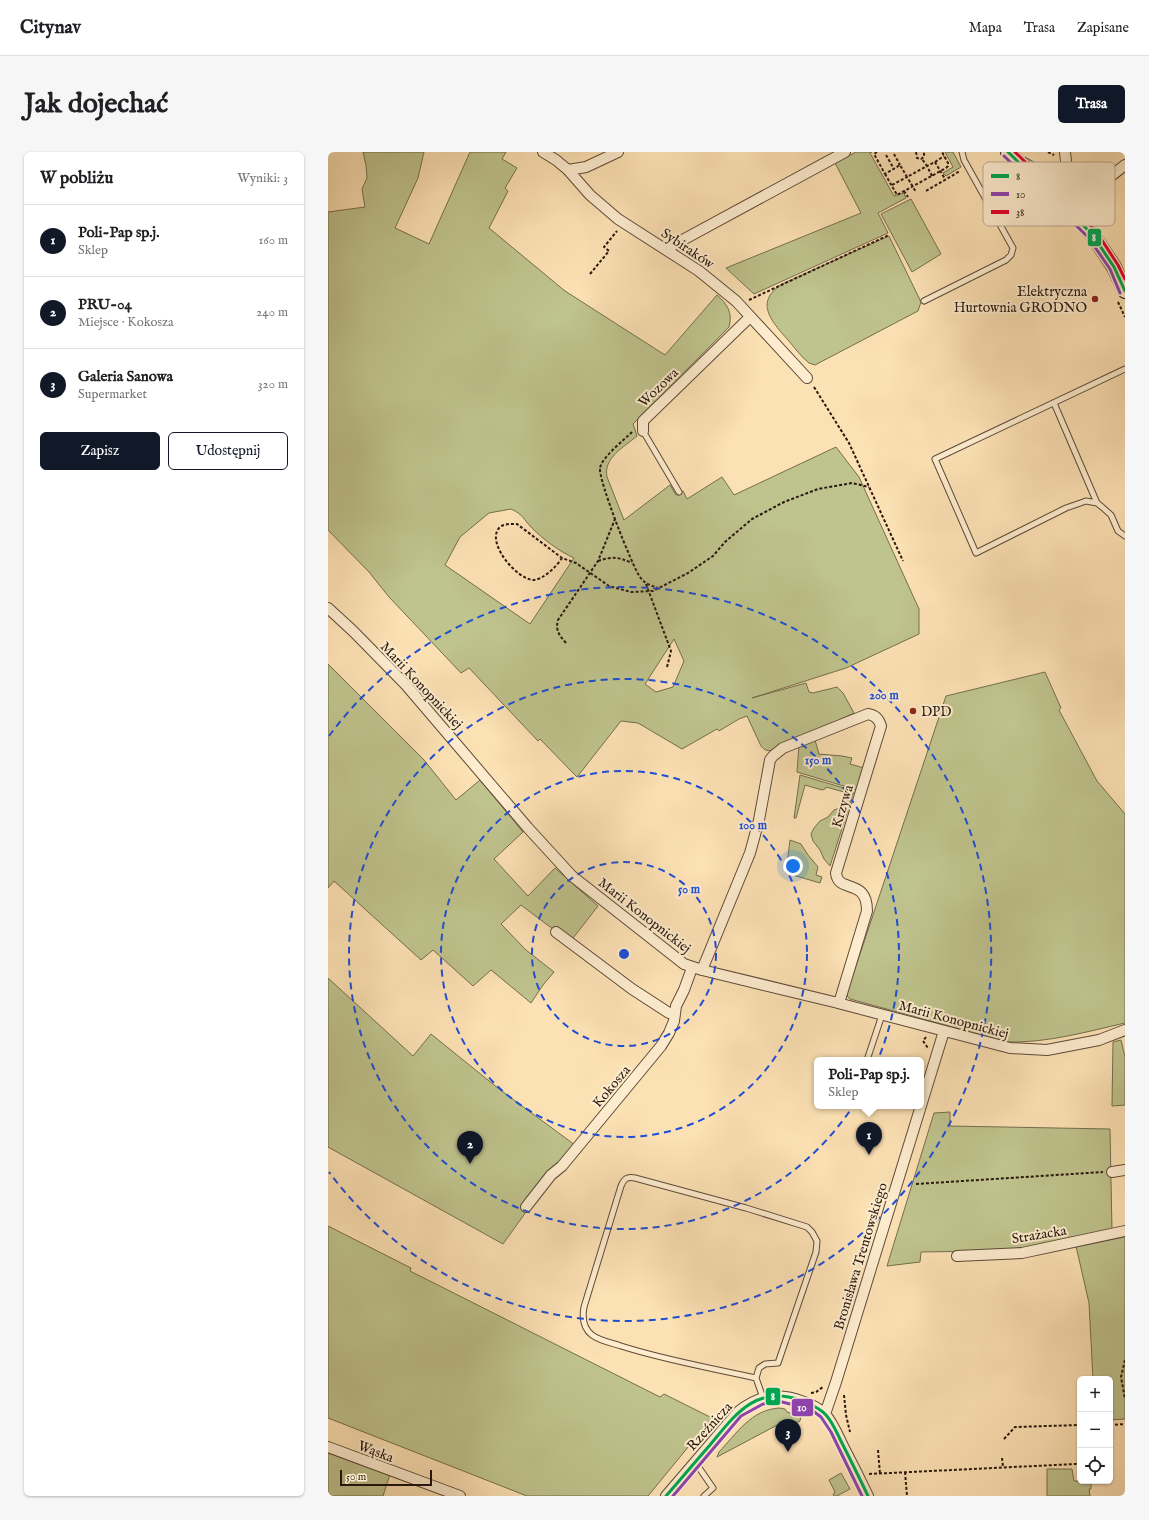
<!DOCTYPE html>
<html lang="pl">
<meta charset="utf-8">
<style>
:root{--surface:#fff;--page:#f6f6f6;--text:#202124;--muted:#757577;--line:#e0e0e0;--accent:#111827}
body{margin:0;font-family:"IM FELL English",serif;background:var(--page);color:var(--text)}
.controls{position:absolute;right:12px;bottom:12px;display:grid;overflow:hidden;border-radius:6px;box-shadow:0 1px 3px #0004}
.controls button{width:36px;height:36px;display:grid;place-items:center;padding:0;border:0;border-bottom:1px solid var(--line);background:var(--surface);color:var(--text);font:20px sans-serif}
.scale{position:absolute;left:12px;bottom:10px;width:92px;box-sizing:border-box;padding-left:4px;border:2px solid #2a180e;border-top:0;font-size:11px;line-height:14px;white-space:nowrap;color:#2a180e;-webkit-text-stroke:3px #fdecce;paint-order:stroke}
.you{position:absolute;left:465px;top:714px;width:14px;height:14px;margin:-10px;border:3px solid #fff;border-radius:50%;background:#1a73e8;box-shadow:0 0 0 6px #1a73e833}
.badge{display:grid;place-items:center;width:26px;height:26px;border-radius:50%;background:var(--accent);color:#fff;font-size:13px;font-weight:700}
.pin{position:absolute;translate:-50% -33px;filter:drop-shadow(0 1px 2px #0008)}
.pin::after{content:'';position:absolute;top:21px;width:14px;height:12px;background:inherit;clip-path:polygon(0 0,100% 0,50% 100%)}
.popup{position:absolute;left:486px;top:905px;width:110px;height:52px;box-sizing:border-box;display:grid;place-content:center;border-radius:6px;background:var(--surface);filter:drop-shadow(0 1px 3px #0005);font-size:13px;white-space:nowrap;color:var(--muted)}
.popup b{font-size:15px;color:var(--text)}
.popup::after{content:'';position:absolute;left:50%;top:100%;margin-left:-8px;border:8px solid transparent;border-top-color:var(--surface)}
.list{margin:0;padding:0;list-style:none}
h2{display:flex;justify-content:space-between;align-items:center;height:52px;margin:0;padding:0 16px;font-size:17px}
h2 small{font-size:13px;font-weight:400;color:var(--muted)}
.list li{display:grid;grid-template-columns:26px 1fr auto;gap:12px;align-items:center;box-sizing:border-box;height:72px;padding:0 16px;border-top:1px solid var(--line)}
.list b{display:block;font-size:15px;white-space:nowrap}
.list p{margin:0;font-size:13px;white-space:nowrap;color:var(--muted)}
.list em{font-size:13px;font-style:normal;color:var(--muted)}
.actions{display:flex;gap:8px;padding:12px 16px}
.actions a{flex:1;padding:9px 0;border:1px solid var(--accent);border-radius:6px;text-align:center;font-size:14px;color:var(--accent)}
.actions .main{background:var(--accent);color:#fff}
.icon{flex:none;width:22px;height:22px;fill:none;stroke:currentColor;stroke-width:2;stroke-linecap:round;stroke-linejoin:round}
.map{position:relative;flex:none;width:797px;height:1344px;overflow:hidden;border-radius:6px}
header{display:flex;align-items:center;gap:24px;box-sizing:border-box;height:56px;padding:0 20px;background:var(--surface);border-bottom:1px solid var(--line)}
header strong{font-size:19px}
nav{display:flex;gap:22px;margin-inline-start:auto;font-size:14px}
.intro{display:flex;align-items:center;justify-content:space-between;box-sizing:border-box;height:96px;padding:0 24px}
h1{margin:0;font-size:28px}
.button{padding:10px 18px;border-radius:6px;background:var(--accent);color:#fff;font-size:14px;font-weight:700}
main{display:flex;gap:24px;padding:0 24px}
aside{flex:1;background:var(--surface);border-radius:6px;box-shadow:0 1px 3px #0004}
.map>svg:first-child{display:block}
.green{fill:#bfc38d;stroke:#746e4e;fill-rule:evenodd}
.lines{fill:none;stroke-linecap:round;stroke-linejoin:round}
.lane-casing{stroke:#5e4a38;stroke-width:7}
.street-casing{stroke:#5e4a38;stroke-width:12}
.secondary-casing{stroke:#2a180e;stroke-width:16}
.path{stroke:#2a180e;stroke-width:2;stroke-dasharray:3 2;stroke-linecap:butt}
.lane{stroke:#fdecce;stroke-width:5}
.street{stroke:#fdecce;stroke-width:10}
.secondary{stroke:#fdecce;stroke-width:14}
.bus-1-casing{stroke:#fdecce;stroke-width:6}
.bus-2-casing{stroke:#fdecce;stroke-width:6}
.bus-3-casing{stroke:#fdecce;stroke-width:6}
.bus-1{stroke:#00a651;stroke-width:3}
.bus-2{stroke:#8e44ad;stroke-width:3}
.bus-3{stroke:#e4002b;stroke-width:3}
.ring{fill:none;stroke:#1d4ed8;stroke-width:2;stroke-dasharray:7 5}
.poi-dot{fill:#8f2418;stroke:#fdecce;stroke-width:1.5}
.labels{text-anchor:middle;stroke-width:4;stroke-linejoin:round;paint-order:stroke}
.street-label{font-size:14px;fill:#2a180e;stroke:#fdecce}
.poi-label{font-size:14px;fill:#2a180e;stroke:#fdecce;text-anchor:end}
.key{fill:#fdecce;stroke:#beac94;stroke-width:1}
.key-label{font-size:11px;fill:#2a180e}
.centre{fill:#1d4ed8;stroke:#fdecce;stroke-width:2}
.ring-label{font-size:12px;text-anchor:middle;font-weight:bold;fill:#1d4ed8;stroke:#fdecce;stroke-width:4;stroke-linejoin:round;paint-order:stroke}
.line-badge{stroke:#fdecce;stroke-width:1.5}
.badge-label{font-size:11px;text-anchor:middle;font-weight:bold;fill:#fff}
</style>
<header>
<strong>Citynav</strong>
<nav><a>Mapa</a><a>Trasa</a><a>Zapisane</a></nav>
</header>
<div class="intro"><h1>Jak dojechać</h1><a class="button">Trasa</a></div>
<main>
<aside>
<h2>W pobliżu<small>Wyniki: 3</small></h2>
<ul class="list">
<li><span class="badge">1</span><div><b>Poli-Pap sp.j.</b><p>Sklep</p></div><em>160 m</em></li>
<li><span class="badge">2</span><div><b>PRU-04</b><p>Miejsce · Kokosza</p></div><em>240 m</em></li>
<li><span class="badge">3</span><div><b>Galeria Sanowa</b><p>Supermarket</p></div><em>320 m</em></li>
</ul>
<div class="actions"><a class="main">Zapisz</a><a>Udostępnij</a></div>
</aside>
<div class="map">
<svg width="797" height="1344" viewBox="0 0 797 1344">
<rect width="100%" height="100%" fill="#fce1b4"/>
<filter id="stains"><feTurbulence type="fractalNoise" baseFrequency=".005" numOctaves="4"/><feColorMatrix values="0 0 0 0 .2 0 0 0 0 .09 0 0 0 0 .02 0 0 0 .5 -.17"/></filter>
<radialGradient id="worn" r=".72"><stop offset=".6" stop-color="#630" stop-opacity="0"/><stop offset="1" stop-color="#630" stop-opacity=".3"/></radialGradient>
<path class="green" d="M35,0H96L90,26L67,76L101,92L142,0H178L174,7L189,16L177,36L180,39L161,76L237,139L337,203L389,143C399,152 405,160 401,175L305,272L309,284C296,295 275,306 279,325L296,368L342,333L348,343L355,339L359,347L394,325L406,343L508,295L531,325L591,457V482L518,516L424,546L478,531L481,540L485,541L509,535L515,541L526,561L446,598C440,599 437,599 433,594L419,564L411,567L391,579L389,577L354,597L310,571L293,569L249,625L212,587L210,589L141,516L133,521L61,445L41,420L0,378V60L37,55L34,37L39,26L38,13ZM183,357C196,363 195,367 204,376C216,388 231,399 246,406L202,472L117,413L132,385L161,361ZM346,487L356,509L345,535L328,540L317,532Z
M528,0H544L542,1L566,44L576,41L578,46L550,61L560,81L426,142L398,116L533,61L507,11Z
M617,0H625L633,15L618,24L615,21L625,15Z
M697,5L737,27L739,34L734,37L728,35Z
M583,47L613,102L584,120L553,62Z
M561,84L593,150L590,159L487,213L481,211C473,205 467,196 460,188C443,169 425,149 456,131Z
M0,512L96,608L128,648L152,628L195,680L166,707L200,744L227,716L270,754L242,790L193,753L173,772L198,798L226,820L215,833L203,851L163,818L145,834L105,798L93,808L6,729L0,736Z
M717,520L733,556L731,558L769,629L797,662V871C758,880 719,891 679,890L522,847L519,844V841L618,544Z
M487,588L491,602L514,604L524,606L522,612L536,616L529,638L469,620L471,594Z
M472,623L526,639L502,714L496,707L492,698L485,689L483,682L486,676L492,669L500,665L506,658L512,656L516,640L498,635L497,637L494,638L477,633L468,666H466Z
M462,688L473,692L480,703L490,715L488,723L494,725L492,731L458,721Z
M0,826L85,904L103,882L171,937L247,993L193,1057L198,1060L175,1092L0,995Z
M793,888L797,905V953L784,954L785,890Z
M622,960V974L782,977L784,1079L721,1094L662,1099L593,1100L592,1110L559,1114L606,961Z
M0,1074L83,1116L82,1119L332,1245L336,1242L384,1266L320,1344H199L0,1266Z
M797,1084V1267L782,1268V1227H765L761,1151L748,1094Z
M451,1256L457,1257L459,1260L473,1264L472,1269L458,1276L455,1270L389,1305L391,1300C409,1281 423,1258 451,1256Z
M0,1298L62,1322L55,1344H0Z
M719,1317H744L746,1329H763V1337H761L762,1344H719Z
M513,1321L522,1337L509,1344H506L505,1342L507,1340L501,1328Z"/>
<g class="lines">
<g class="lane-casing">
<path id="lane" d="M596,149L678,108L683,103L685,96L636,8L634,0
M797,217L607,307L648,401L738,356L758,349L769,351L774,355L783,363L790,379L797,384
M726,251L769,351
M315,279L351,340
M539,908L554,863
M428,1226L431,1216L437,1212L450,1211L488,1100L489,1089L484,1080L479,1075L418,1056L307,1026C299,1024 296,1027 293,1034L256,1155C254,1166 255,1176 264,1183C272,1189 284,1191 293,1194C337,1208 383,1216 428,1226L435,1246
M367,1310L385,1336L376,1344"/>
</g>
<g class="street-casing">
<path id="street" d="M215,0L228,8L240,18L262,43L290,67L371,119L408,149L479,226
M737,0C739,24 741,26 758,43
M240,18L258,15L290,0
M740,58L797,13
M338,97L517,0
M315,279V269L422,165
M0,456L25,479L78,533L200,676L244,724L356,812L374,818L506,850L682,896L719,898L771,888L797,878
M228,780L304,837L341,861H347
M374,818L422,701L431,668L442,608L445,604L455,596L540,562C547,563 551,567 553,574L508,721C510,742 539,725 539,759L511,851
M784,1020L797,1018
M198,1055L223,1023L234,1014L333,894L341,881L346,869L348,854L356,838L364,816
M629,1104L694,1101L797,1079
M497,1262L508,1230L616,879
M0,1295L132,1344
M338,1344L410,1260C431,1243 451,1240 476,1250C484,1253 491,1256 497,1262C505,1271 510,1284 515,1294C524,1311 532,1327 540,1344"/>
</g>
<g class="secondary-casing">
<path id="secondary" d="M680,0L718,38L753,70L764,82L786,115L797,139"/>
</g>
<path class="path" d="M549,0L546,2L557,22L572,13L579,25L599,14L594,7
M588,0L589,6L593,7L596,5V0
M720,0L726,3
M566,2L572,13
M558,3L566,17
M607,10L616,4
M557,22L569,43L618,16L620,14V11L614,0
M604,24L599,14L607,10L617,27
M564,33L579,25L588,40
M576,39L580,45
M598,39L632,19
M709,49L729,67
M262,122L281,99L276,95L289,79
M421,148L561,83
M790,150L797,165
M486,235L521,291L575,409
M304,280C296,288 274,305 272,316C270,327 304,414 312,425C317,432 322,433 330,436
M234,406C229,414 216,427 206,428C189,428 158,391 171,376C176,371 183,372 189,372L234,406L248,411L281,434L303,440L325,439L360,421L385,404L397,390L424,367L456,350L490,337L524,331L541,335
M270,409C285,404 290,405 304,411
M318,432L343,499L339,515
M238,491C232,484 227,479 230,468L270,409L287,367
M598,885L595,889L600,896
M588,1032L775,1020
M797,1208L793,1225L797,1247
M483,1241L488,1240L495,1235
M516,1243L518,1263L522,1280
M782,1273L797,1272
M676,1287L687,1275L752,1273
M550,1298L552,1322
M674,1306L675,1315
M752,1312L750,1319L752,1323
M577,1320L579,1344
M541,1322L748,1312L751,1314"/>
<use href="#lane" class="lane"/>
<use href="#street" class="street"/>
<use href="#secondary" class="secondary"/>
<g class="bus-1-casing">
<path id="bus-1" d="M680,0L764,82L786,115L797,139
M338,1344C353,1327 367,1310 382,1293C407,1263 427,1233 472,1248C481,1252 491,1255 498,1263C506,1272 510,1284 516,1295C524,1311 532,1327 540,1344"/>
</g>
<g class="bus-2-casing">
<path id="bus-2" d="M676,4L760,85L782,117L792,141
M345,1344L413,1264L435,1252L450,1249L474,1255L485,1259L493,1265L503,1280L534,1344"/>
</g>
<g class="bus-3-casing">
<path id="bus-3" d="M687,0L768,79L790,113L797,127"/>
</g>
<use href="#bus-1" class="bus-1"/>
<use href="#bus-2" class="bus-2"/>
<use href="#bus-3" class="bus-3"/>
</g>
<g class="ring">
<circle cx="296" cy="802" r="92"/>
<circle cx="296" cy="802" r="183"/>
<circle cx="296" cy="802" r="275"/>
<path d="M1 584A367 367 0 1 1 1 1020"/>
</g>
<g class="poi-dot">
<circle cx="767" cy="147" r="4"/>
<circle cx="585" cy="559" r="4"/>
</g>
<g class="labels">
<g class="street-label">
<text transform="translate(360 96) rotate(34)" y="5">Sybiraków</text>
<text transform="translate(330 235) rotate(-44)" y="5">Wozowa</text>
<text transform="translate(94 533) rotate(47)" y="5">Marii Konopnickiej</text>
<text transform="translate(514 654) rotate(-73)" y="5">Krzywa</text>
<text transform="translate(317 763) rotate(38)" y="5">Marii Konopnickiej</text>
<text transform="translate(626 867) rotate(15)" y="5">Marii Konopnickiej</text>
<text transform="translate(283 934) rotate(-50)" y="5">Kokosza</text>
<text transform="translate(711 1082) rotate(-9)" y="5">Strażacka</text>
<text transform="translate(532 1104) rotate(-73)" y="5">Bronisława Trentowskiego</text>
<text transform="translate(381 1274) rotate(-48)" y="5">Rzeźnicza</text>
<text transform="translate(48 1299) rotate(21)" y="5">Wąska</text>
</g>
<g class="poi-label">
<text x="759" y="144">Elektryczna<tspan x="759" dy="16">Hurtownia GRODNO</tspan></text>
<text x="593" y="564" text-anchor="start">DPD</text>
</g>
</g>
<rect x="655" y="10" width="132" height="64" rx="6" class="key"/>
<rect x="663" y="22" width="18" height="4" fill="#00a651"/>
<rect x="663" y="40" width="18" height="4" fill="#8e44ad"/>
<rect x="663" y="58" width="18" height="4" fill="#e4002b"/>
<g class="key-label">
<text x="688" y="28">8</text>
<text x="688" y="46">10</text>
<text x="688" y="64">38</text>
</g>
<circle cx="296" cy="802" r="6" class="centre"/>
<g class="ring-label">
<text x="556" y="547">200 m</text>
<text x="490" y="612">150 m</text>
<text x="425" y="677">100 m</text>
<text x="361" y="741">50 m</text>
</g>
<g class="line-badge">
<rect x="759" y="76" width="15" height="19" rx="4" fill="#00a651"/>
<rect x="437" y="1235" width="16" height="19" rx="4" fill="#00a651"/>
<rect x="463" y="1246" width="23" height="19" rx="4" fill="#8e44ad"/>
</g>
<g class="badge-label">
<text x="766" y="89">8</text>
<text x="445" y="1248">8</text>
<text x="474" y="1259">10</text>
</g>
<rect width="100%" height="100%" filter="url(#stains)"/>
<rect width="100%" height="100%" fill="url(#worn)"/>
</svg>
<div class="controls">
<button>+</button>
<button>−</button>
<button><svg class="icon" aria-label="locate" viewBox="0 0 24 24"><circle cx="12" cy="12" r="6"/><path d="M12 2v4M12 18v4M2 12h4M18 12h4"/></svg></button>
</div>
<div class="scale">50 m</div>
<div class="you"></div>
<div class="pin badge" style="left:541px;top:1003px">1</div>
<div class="popup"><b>Poli-Pap sp.j.</b>Sklep</div>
<div class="pin badge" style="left:142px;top:1012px">2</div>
<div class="pin badge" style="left:460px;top:1300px">3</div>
</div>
</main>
